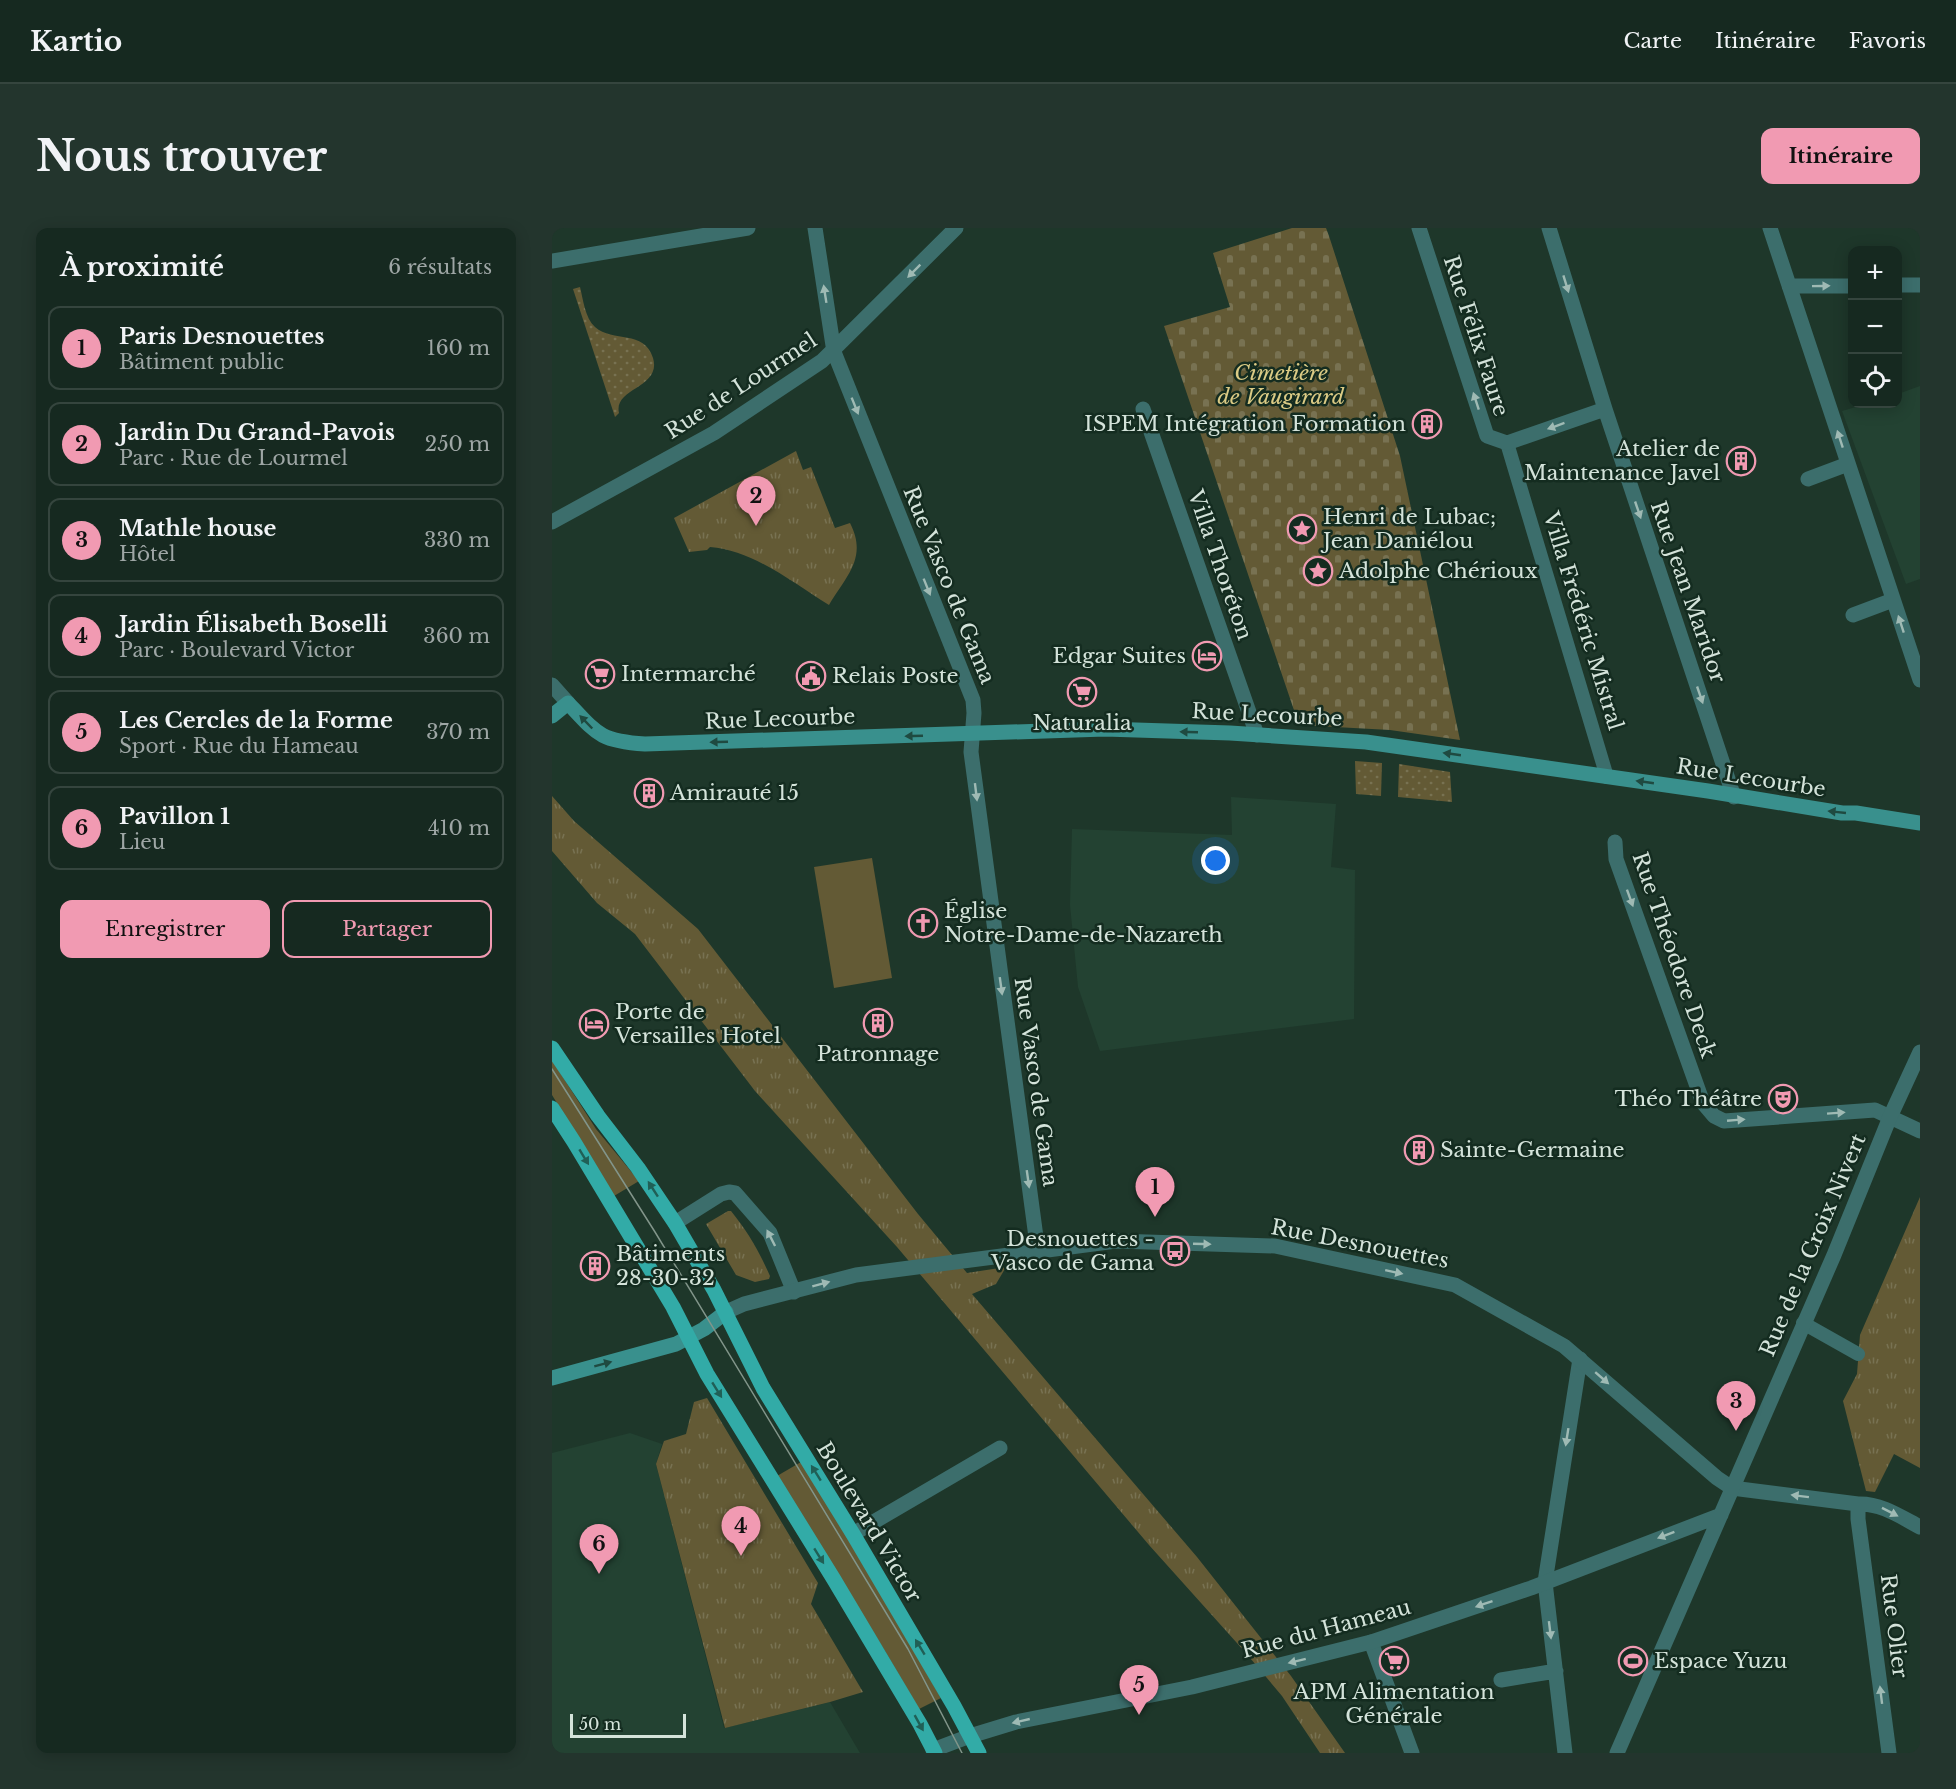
<!DOCTYPE html>
<html lang="fr">
<meta charset="utf-8">
<style>
:root{--surface:#162920;--page:#23352d;--text:#f1f3f6;--muted:#9ea6a5;--line:#35453e;--accent:#f19ab2}
body{margin:0;font-family:"Libre Baskerville",serif;background:var(--page);color:var(--text)}
.controls{position:absolute;right:18px;top:18px;display:grid;overflow:hidden;border-radius:12px;box-shadow:0 3px 15px #0003}
.controls button{width:54px;height:54px;display:grid;place-items:center;padding:0;border:0;border-bottom:2px solid var(--line);background:var(--surface);color:var(--text);font:30px sans-serif}
.scale{position:absolute;left:18px;bottom:15px;width:116px;box-sizing:border-box;padding-left:6px;border:3px solid #d4e3da;border-top:0;font-size:16px;line-height:21px;white-space:nowrap;color:#d4e3da;-webkit-text-stroke:4px #142c20;paint-order:stroke}
.you{position:absolute;left:664px;top:633px;width:21px;height:21px;margin:-15px;border:4px solid #fff;border-radius:50%;background:#1a73e8;box-shadow:0 0 0 9px #1a73e833}
.badge{display:grid;place-items:center;width:39px;height:39px;border-radius:50%;background:var(--accent);color:#111;font-size:20px;font-weight:700}
.pin{position:absolute;translate:-50% -50px;filter:drop-shadow(0 2px 3px #0008)}
.pin::after{content:'';position:absolute;top:32px;width:21px;height:18px;background:inherit;clip-path:polygon(0 0,100% 0,50% 100%)}
.list{margin:0;padding:0;list-style:none}
h2{display:flex;justify-content:space-between;align-items:center;height:78px;margin:0;padding:0 24px;font-size:26px}
h2 small{font-size:20px;font-weight:400;color:var(--muted)}
.list li{display:grid;grid-template-columns:39px 1fr auto;gap:18px;align-items:center;box-sizing:border-box;height:84px;margin:0 12px 12px;padding:0 12px;border:2px solid var(--line);border-radius:12px}
.list b{display:block;font-size:22px;white-space:nowrap}
.list p{margin:0;font-size:20px;white-space:nowrap;color:var(--muted)}
.list em{font-size:20px;font-style:normal;color:var(--muted)}
.actions{display:flex;gap:12px;padding:18px 24px}
.actions a{flex:1;padding:14px 0;border:2px solid var(--accent);border-radius:12px;text-align:center;font-size:21px;color:var(--accent)}
.actions .main{background:var(--accent);color:#111}
.icon{flex:none;width:33px;height:33px;fill:none;stroke:currentColor;stroke-width:2;stroke-linecap:round;stroke-linejoin:round}
.map{position:relative;flex:none;width:1368px;height:1525px;overflow:hidden;border-radius:12px}
header{display:flex;align-items:center;gap:36px;box-sizing:border-box;height:84px;padding:0 30px;background:var(--surface);border-bottom:2px solid var(--line)}
header strong{font-size:28px}
nav{display:flex;gap:33px;margin-inline-start:auto;font-size:21px}
.intro{display:flex;align-items:center;justify-content:space-between;box-sizing:border-box;height:144px;padding:0 36px}
h1{margin:0;font-size:42px}
.button{padding:15px 27px;border-radius:12px;background:var(--accent);color:#111;font-size:21px;font-weight:700}
main{display:flex;gap:36px;padding:0 36px}
aside{flex:1;background:var(--surface);border-radius:12px;box-shadow:0 3px 15px #0003}
.map>svg:first-child{display:block}
.built{fill:#234232}
.grass{fill:#635a35}
.cemetery{fill:url(#cemetery-stones)}
.park{fill:url(#park-tufts)}
.garden{fill:url(#garden-dots)}
.lines{fill:none;stroke-linecap:round;stroke-linejoin:round}
.pedestrian{stroke:#3c6e6c;stroke-width:14}
.minor{stroke:#3c6e6c;stroke-width:15}
.tertiary{stroke:#3c6e6c;stroke-width:15}
.secondary{stroke:#39908d;stroke-width:15}
.primary{stroke:#32aba7;stroke-width:15}
.tram{stroke:#82958a;stroke-width:1.5}
.oneway{fill:#9fbab4}
.oneway2{fill:#1f4a41}
.oneway3{fill:#205f56}
.labels{text-anchor:middle;stroke-width:5;stroke-linejoin:round;paint-order:stroke}
.street-label{font-size:21px;fill:#d4e3da;stroke:#142c20}
.park-label{font-size:21px;font-style:italic;fill:#dbcb85;stroke:#142c20}
.poi-label{font-size:21px;fill:#d4e3da;stroke:#142c20;text-anchor:start}
</style>
<header>
<strong>Kartio</strong>
<nav><a>Carte</a><a>Itinéraire</a><a>Favoris</a></nav>
</header>
<div class="intro"><h1>Nous trouver</h1><a class="button">Itinéraire</a></div>
<main>
<aside>
<h2>À proximité<small>6 résultats</small></h2>
<ul class="list">
<li><span class="badge">1</span><div><b>Paris Desnouettes</b><p>Bâtiment public</p></div><em>160 m</em></li>
<li><span class="badge">2</span><div><b>Jardin Du Grand-Pavois</b><p>Parc · Rue de Lourmel</p></div><em>250 m</em></li>
<li><span class="badge">3</span><div><b>Mathle house</b><p>Hôtel</p></div><em>330 m</em></li>
<li><span class="badge">4</span><div><b>Jardin Élisabeth Boselli</b><p>Parc · Boulevard Victor</p></div><em>360 m</em></li>
<li><span class="badge">5</span><div><b>Les Cercles de la Forme</b><p>Sport · Rue du Hameau</p></div><em>370 m</em></li>
<li><span class="badge">6</span><div><b>Pavillon 1</b><p>Lieu</p></div><em>410 m</em></li>
</ul>
<div class="actions"><a class="main">Enregistrer</a><a>Partager</a></div>
</aside>
<div class="map">
<svg width="1368" height="1525" viewBox="0 0 1368 1525">
<defs>
<pattern id="cemetery-stones" width="16" height="16" patternUnits="userSpaceOnUse" patternTransform="scale(1.5)"><rect width="16" height="16" fill="#635a35"/><path d="M2 7V4a2 2 0 0 1 4 0v3zM10 15v-3a2 2 0 0 1 4 0v3z" fill="#787252"/></pattern>
<pattern id="park-tufts" width="24" height="20" patternUnits="userSpaceOnUse" patternTransform="scale(1.5)"><rect width="24" height="20" fill="#635a35"/><path d="M3 7l-1-3M5 7V3M7 7l1-3M15 17l-1-3M17 17v-4M19 17l1-3" fill="none" stroke="#787252"/></pattern>
<pattern id="garden-dots" width="8" height="8" patternUnits="userSpaceOnUse" patternTransform="scale(1.5)"><rect width="8" height="8" fill="#635a35"/><path d="M2 2h.1M6 6h.1" fill="none" stroke="#787252" stroke-width="1.8" stroke-linecap="round"/></pattern>
</defs>
<rect width="100%" height="100%" fill="#1e372a"/>
<path class="built" d="M1368,158V351L1354,356L1290,183L1314,176H1346V166Z
M679,569L784,576L779,639L803,642L802,791L548,823L526,759L518,677L520,601L680,607Z
M78,1205L110,1216L104,1236L172,1500L278,1474L308,1525H0V1225Z"/>
<path class="grass" d="M320,630L340,750L282,760L262,639Z
M0,832L44,901L87,953L62,968L0,867Z
M249,1234L318,1347L389,1470L367,1481L333,1423L225,1248Z"/>
<path class="cemetery" d="M740,0H774L777,8L848,228L908,512L838,502L747,497L612,98L678,79L661,25Z"/>
<path class="park" d="M244,223L251,242L259,239L283,300L298,295C316,330 294,348 277,377C241,355 201,322 158,319L155,322L137,324L122,290Z
M0,568L22,593L146,701L366,986L415,1045L454,1039L444,1056L420,1066L645,1329L739,1448L793,1525H768L730,1468L693,1424L597,1317L345,1019L203,863L83,706L45,675L0,623Z
M1368,969V1240L1342,1226L1323,1264L1314,1263L1291,1173L1305,1146L1308,1107Z
M176,983H179C196,1004 207,1023 218,1048L217,1051L203,1054L184,1047L154,996Z
M155,1170L266,1355L259,1376L311,1464L278,1474L173,1500L104,1236L112,1213L134,1206L142,1174Z"/>
<path class="garden" d="M28,59C31,71 33,90 43,99C61,115 92,101 101,130C110,160 61,160 67,185L63,189L21,61Z
M803,533L830,535L829,568L804,566Z
M847,536L898,544L900,574L846,569Z"/>
<g class="lines">
<path class="pedestrian" d="M955,215L1055,549
M1251,1095L1306,1126"/>
<path class="minor" d="M263,0L282,124L421,472L422,485L419,524L486,1024
M867,0L935,208L955,215L1053,181
M997,0L1053,181L1182,569
M1218,0L1368,452
M1346,57H1368
M1237,58H1300
M591,181L705,507
M1256,251L1296,236
M0,294L162,205L270,133L404,0
M1301,387L1341,372
M0,457L16,475
M1063,614L1064,631L1151,875L1162,888L1172,893L1323,882L1368,903
M123,995L169,966L177,964L183,965L218,1005L242,1064
M1180,1260L1306,1276C1329,1275 1349,1289 1368,1299
M1306,1276V1291L1337,1525
M301,1306L448,1220
M819,1414L860,1525
M949,1452L1004,1443
M1013,1525L993,1354L1028,1131"/>
<path class="tertiary" d="M0,33L196,0
M174,1084L192,1076L304,1047L564,1013L723,1018L903,1057L1012,1118L1165,1250L1180,1260
M381,1522L418,1508L464,1494L640,1459L819,1414L979,1360L1169,1287
M1065,1525L1282,1027L1338,889L1368,824"/>
<path class="secondary" d="M0,488L16,475C45,506 48,513 93,516L553,501L678,505L814,514L1156,563L1290,585H1304L1368,595
M0,1150L124,1116L152,1101L174,1084"/>
<path class="primary" d="M0,820L46,888L86,940L123,995L162,1062L211,1160L301,1306L402,1478L427,1525
M0,880L22,914L121,1079L155,1146L281,1350L368,1496L383,1525"/>
<path class="tram" d="M0,841L103,1004L356,1421L410,1525"/>
</g>
<defs><path id="oneway-solid" d="M-6-.8H1V-3.2L6.5 0L1 3.2V.8H-6Z" transform="scale(1.5)"/></defs>
<g class="oneway">
<use href="#oneway-solid" transform="translate(362 43) rotate(135)"/>
<use href="#oneway-solid" transform="translate(1014 56) rotate(73)"/>
<use href="#oneway-solid" transform="translate(1269 58) rotate(-1)"/>
<use href="#oneway-solid" transform="translate(273 66) rotate(-99)"/>
<use href="#oneway-solid" transform="translate(924 173) rotate(-108)"/>
<use href="#oneway-solid" transform="translate(303 178) rotate(68)"/>
<use href="#oneway-solid" transform="translate(1004 198) rotate(160)"/>
<use href="#oneway-solid" transform="translate(1288 211) rotate(-108)"/>
<use href="#oneway-solid" transform="translate(1086 282) rotate(71)"/>
<use href="#oneway-solid" transform="translate(375 359) rotate(68)"/>
<use href="#oneway-solid" transform="translate(1349 396) rotate(-108)"/>
<use href="#oneway-solid" transform="translate(1148 467) rotate(71)"/>
<use href="#oneway-solid" transform="translate(424 564) rotate(83)"/>
<use href="#oneway-solid" transform="translate(1078 670) rotate(70)"/>
<use href="#oneway-solid" transform="translate(449 758) rotate(82)"/>
<use href="#oneway-solid" transform="translate(1284 885) rotate(-4)"/>
<use href="#oneway-solid" transform="translate(1184 892) rotate(-5)"/>
<use href="#oneway-solid" transform="translate(476 951) rotate(82)"/>
<use href="#oneway-solid" transform="translate(219 1010) rotate(-117)"/>
<use href="#oneway-solid" transform="translate(650 1016) rotate(2)"/>
<use href="#oneway-solid" transform="translate(842 1044) rotate(12)"/>
<use href="#oneway-solid" transform="translate(269 1056) rotate(-15)"/>
<use href="#oneway-solid" transform="translate(1050 1150) rotate(41)"/>
<use href="#oneway-solid" transform="translate(1015 1209) rotate(99)"/>
<use href="#oneway-solid" transform="translate(1248 1268) rotate(-173)"/>
<use href="#oneway-solid" transform="translate(1338 1284) rotate(27)"/>
<use href="#oneway-solid" transform="translate(1114 1307) rotate(159)"/>
<use href="#oneway-solid" transform="translate(932 1376) rotate(161)"/>
<use href="#oneway-solid" transform="translate(998 1402) rotate(83)"/>
<use href="#oneway-solid" transform="translate(745 1433) rotate(166)"/>
<use href="#oneway-solid" transform="translate(1329 1467) rotate(-97)"/>
<use href="#oneway-solid" transform="translate(469 1493) rotate(167)"/>
</g>
<g class="oneway2">
<use href="#oneway-solid" transform="translate(34 494) rotate(-134)"/>
<use href="#oneway-solid" transform="translate(637 504) rotate(-178)"/>
<use href="#oneway-solid" transform="translate(362 508) rotate(178)"/>
<use href="#oneway-solid" transform="translate(167 514) rotate(178)"/>
<use href="#oneway-solid" transform="translate(900 526) rotate(-172)"/>
<use href="#oneway-solid" transform="translate(1093 554) rotate(-172)"/>
<use href="#oneway-solid" transform="translate(1285 584) rotate(-174)"/>
<use href="#oneway-solid" transform="translate(51 1136) rotate(-15)"/>
</g>
<g class="oneway3">
<use href="#oneway-solid" transform="translate(32 929) rotate(59)"/>
<use href="#oneway-solid" transform="translate(101 961) rotate(-123)"/>
<use href="#oneway-solid" transform="translate(165 1162) rotate(58)"/>
<use href="#oneway-solid" transform="translate(264 1245) rotate(-122)"/>
<use href="#oneway-solid" transform="translate(267 1328) rotate(58)"/>
<use href="#oneway-solid" transform="translate(368 1419) rotate(-121)"/>
<use href="#oneway-solid" transform="translate(367 1495) rotate(61)"/>
</g>
<defs>
<g id="building-ring" transform="scale(1.5)"><circle r="9.5" fill="#142c20" stroke="#f19ab2" stroke-width="1.5"/><path d="M-4-6H4V6H1V3H-1V6H-4ZM-2.5-4.3h1.7v1.8h-1.7ZM.8-4.3h1.7v1.8H.8ZM-2.5-1h1.7V.8h-1.7ZM.8-1h1.7V.8H.8Z" fill="#f19ab2"/></g>
<g id="sight-ring" transform="scale(1.5)"><circle r="9.5" fill="#142c20" stroke="#f19ab2" stroke-width="1.5"/><path d="M0-6L1.8-2.2L6-1.7L2.9 1.2L3.7 5.4L0 3.3L-3.7 5.4L-2.9 1.2L-6-1.7L-1.8-2.2Z" fill="#f19ab2"/></g>
<g id="hotel-ring" transform="scale(1.5)"><circle r="9.5" fill="#142c20" stroke="#f19ab2" stroke-width="1.5"/><path d="M-6-4.5h1.5V1H6V5H4.5V3h-9V5H-6ZM-4 0a1.8 1.8 0 1 1 3.6 0ZM.5 0V-2.5h3Q6-2.5 6 0Z" fill="#f19ab2"/></g>
<g id="supermarket-ring" transform="scale(1.5)"><circle r="9.5" fill="#142c20" stroke="#f19ab2" stroke-width="1.5"/><path d="M-6-5.5h2.5l.6 2H6L4.5 2H-2.5L-4.4-4H-6ZM-1.5 3.2a1.3 1.3 0 1 0 .1 0ZM3 3.2a1.3 1.3 0 1 0 .1 0Z" fill="#f19ab2"/></g>
<g id="civic-ring" transform="scale(1.5)"><circle r="9.5" fill="#142c20" stroke="#f19ab2" stroke-width="1.5"/><path d="M-.6-6.5H3V-4.5H.6V-3L4-1V1h2V6H-6V1h2V-1L-.6-3ZM-1.2 2.5V6h2.4V2.5Z" fill="#f19ab2"/></g>
<g id="church-ring" transform="scale(1.5)"><circle r="9.5" fill="#142c20" stroke="#f19ab2" stroke-width="1.5"/><path d="M-1.2-6h2.4v3.5h3.3v2.4h-3.3V6h-2.4V-.1h-3.3v-2.4h3.3Z" fill="#f19ab2"/></g>
<g id="theatre-ring" transform="scale(1.5)"><circle r="9.5" fill="#142c20" stroke="#f19ab2" stroke-width="1.5"/><path d="M-5-5.5Q0-4 5-5.5V0Q5 5 0 6Q-5 5-5 0ZM-3.3-2.5H-1v1.5H-3.3ZM1-2.5H3.3v1.5H1ZM-2.8 1Q0 5.5 2.8 1Z" fill="#f19ab2"/></g>
<g id="bus-ring" transform="scale(1.5)"><circle r="9.5" fill="#142c20" stroke="#f19ab2" stroke-width="1.5"/><path d="M-5-6H5V4H4V6H2V4H-2V6H-4V4H-5ZM-3.5-4V0h7V-4ZM-3.5 1.2v1.5H-2V1.2ZM2 1.2v1.5H3.5V1.2Z" fill="#f19ab2"/></g>
<g id="stadium-ring" transform="scale(1.5)"><circle r="9.5" fill="#142c20" stroke="#f19ab2" stroke-width="1.5"/><path d="M0-5a6.5 5 0 1 0 0 10a6.5 5 0 1 0 0-10ZM-3.5-1.8h7v3.6h-7Z" fill="#f19ab2"/></g>
</defs>
<g fill-rule="evenodd">
<use href="#building-ring" x="875" y="196"/>
<use href="#building-ring" x="1189" y="233"/>
<use href="#sight-ring" x="750" y="301"/>
<use href="#sight-ring" x="766" y="343"/>
<use href="#hotel-ring" x="655" y="428"/>
<use href="#supermarket-ring" x="48" y="446"/>
<use href="#civic-ring" x="259" y="448"/>
<use href="#supermarket-ring" x="530" y="464"/>
<use href="#building-ring" x="97" y="565"/>
<use href="#church-ring" x="371" y="695"/>
<use href="#building-ring" x="326" y="795"/>
<use href="#hotel-ring" x="42" y="796"/>
<use href="#theatre-ring" x="1231" y="871"/>
<use href="#building-ring" x="867" y="922"/>
<use href="#bus-ring" x="623" y="1023"/>
<use href="#building-ring" x="43" y="1038"/>
<use href="#supermarket-ring" x="842" y="1433"/>
<use href="#stadium-ring" x="1081" y="1433"/>
</g>
<g class="labels">
<g class="street-label">
<text transform="translate(924 108) rotate(72)" y="7">Rue Félix Faure</text>
<text transform="translate(189 158) rotate(-33)" y="7">Rue de Lourmel</text>
<text transform="translate(668 337) rotate(71)" y="7">Villa Thoréton</text>
<text transform="translate(397 357) rotate(68)" y="7">Rue Vasco de Gama</text>
<text transform="translate(1136 364) rotate(71)" y="7">Rue Jean Maridor</text>
<text transform="translate(1031 393) rotate(73)" y="7">Villa Frédéric Mistral</text>
<text transform="translate(715 487) rotate(3)" y="7">Rue Lecourbe</text>
<text transform="translate(228 491) rotate(-2)" y="7">Rue Lecourbe</text>
<text transform="translate(1199 550) rotate(9)" y="7">Rue Lecourbe</text>
<text transform="translate(1122 727) rotate(71)" y="7">Rue Théodore Deck</text>
<text transform="translate(484 854) rotate(82)" y="7">Rue Vasco de Gama</text>
<text transform="translate(808 1016) rotate(11)" y="7">Rue Desnouettes</text>
<text transform="translate(1261 1017) rotate(-67)" y="7">Rue de la Croix Nivert</text>
<text transform="translate(317 1294) rotate(59)" y="7">Boulevard Victor</text>
<text transform="translate(1342 1398) rotate(83)" y="7">Rue Olier</text>
<text transform="translate(774 1401) rotate(-15)" y="7">Rue du Hameau</text>
</g>
<g class="park-label">
<text x="729" y="152">Cimetière<tspan x="729" dy="24">de Vaugirard</tspan></text>
</g>
<g class="poi-label">
<text x="854" y="203" text-anchor="end">ISPEM Intégration Formation</text>
<text x="1168" y="228" text-anchor="end">Atelier de<tspan x="1168" dy="24">Maintenance Javel</tspan></text>
<text x="771" y="296">Henri de Lubac;<tspan x="771" dy="24">Jean Daniélou</tspan></text>
<text x="787" y="350">Adolphe Chérioux</text>
<text x="634" y="435" text-anchor="end">Edgar Suites</text>
<text x="69" y="453">Intermarché</text>
<text x="280" y="455">Relais Poste</text>
<text x="530" y="502" text-anchor="middle">Naturalia</text>
<text x="118" y="572">Amirauté 15</text>
<text x="392" y="690">Église<tspan x="392" dy="24">Notre-Dame-de-Nazareth</tspan></text>
<text x="63" y="791">Porte de<tspan x="63" dy="24">Versailles Hotel</tspan></text>
<text x="326" y="833" text-anchor="middle">Patronnage</text>
<text x="1210" y="878" text-anchor="end">Théo Théâtre</text>
<text x="888" y="929">Sainte-Germaine</text>
<text x="602" y="1018" text-anchor="end">Desnouettes -<tspan x="602" dy="24">Vasco de Gama</tspan></text>
<text x="64" y="1033">Bâtiments<tspan x="64" dy="24">28-30-32</tspan></text>
<text x="1102" y="1440">Espace Yuzu</text>
<text x="842" y="1471" text-anchor="middle">APM Alimentation<tspan x="842" dy="24">Générale</tspan></text>
</g>
</g>
</svg>
<div class="controls">
<button>+</button>
<button>−</button>
<button><svg class="icon" aria-label="locate" viewBox="0 0 24 24"><circle cx="12" cy="12" r="6"/><path d="M12 2v4M12 18v4M2 12h4M18 12h4"/></svg></button>
</div>
<div class="scale">50 m</div>
<div class="you"></div>
<div class="pin badge" style="left:603px;top:989px">1</div>
<div class="pin badge" style="left:204px;top:298px">2</div>
<div class="pin badge" style="left:1184px;top:1203px">3</div>
<div class="pin badge" style="left:189px;top:1328px">4</div>
<div class="pin badge" style="left:587px;top:1487px">5</div>
<div class="pin badge" style="left:47px;top:1346px">6</div>
</div>
</main>
